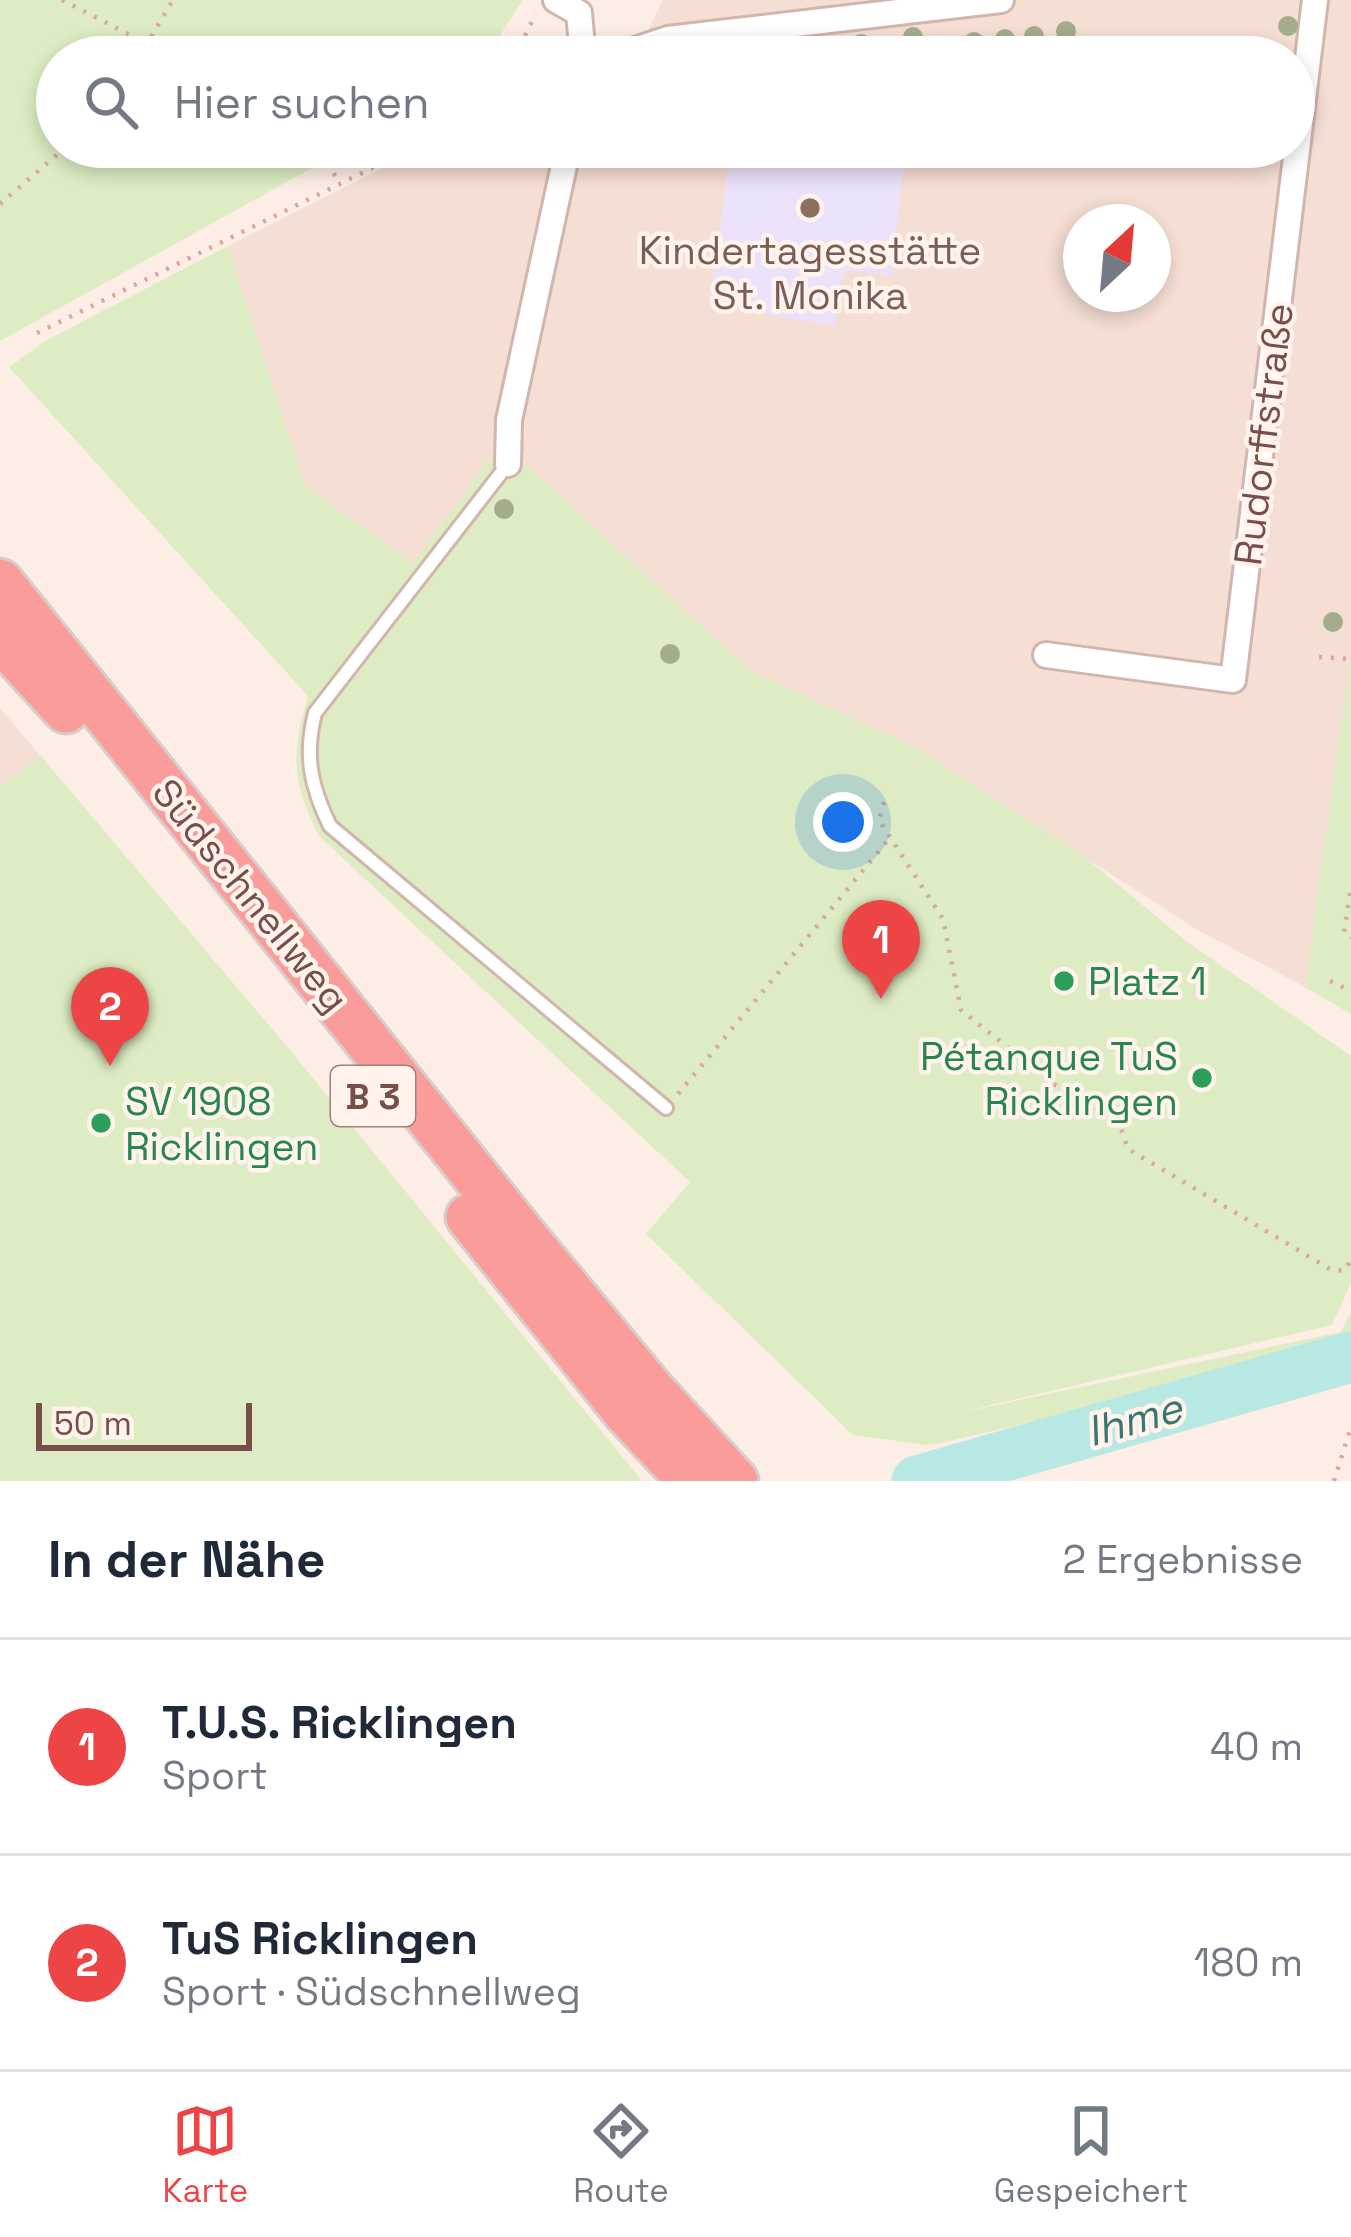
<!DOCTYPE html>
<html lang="de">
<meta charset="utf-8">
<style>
:root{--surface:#fff;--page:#f2f2f3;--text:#1f2937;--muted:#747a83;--line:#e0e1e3;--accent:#ed4446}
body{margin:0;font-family:"Space Grotesk",sans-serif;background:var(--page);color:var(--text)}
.compass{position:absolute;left:1063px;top:204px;width:108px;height:108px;border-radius:50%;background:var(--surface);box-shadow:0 6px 18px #0003;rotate:26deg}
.scale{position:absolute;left:36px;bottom:30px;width:216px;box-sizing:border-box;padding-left:12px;border:6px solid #784e48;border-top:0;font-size:33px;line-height:42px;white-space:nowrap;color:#784e48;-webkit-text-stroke:9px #fff3ec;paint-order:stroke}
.you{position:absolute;left:843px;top:822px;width:42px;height:42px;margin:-30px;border:9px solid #fff;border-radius:50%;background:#1a73e8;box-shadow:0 0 0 18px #1a73e833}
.badge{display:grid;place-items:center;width:78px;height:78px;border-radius:50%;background:var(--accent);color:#fff;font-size:39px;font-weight:700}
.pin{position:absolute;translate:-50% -99px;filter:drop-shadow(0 3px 6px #0008)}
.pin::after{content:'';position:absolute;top:63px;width:42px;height:36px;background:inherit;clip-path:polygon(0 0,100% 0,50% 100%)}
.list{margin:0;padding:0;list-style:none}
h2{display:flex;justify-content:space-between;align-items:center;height:156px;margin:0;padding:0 48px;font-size:51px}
h2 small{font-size:39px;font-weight:400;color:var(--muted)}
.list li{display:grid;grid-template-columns:78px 1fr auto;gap:36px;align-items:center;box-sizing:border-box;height:216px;padding:0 48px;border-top:3px solid var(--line)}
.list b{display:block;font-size:45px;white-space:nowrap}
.list p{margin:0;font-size:39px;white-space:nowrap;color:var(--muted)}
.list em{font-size:39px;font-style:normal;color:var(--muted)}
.icon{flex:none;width:66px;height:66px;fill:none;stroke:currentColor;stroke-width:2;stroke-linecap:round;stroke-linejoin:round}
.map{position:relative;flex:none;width:1351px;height:1481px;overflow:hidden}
.search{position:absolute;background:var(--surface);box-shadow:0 6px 18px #0003;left:36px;right:36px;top:36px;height:132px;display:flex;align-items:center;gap:30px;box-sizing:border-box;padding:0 42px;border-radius:66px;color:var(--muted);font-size:45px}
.sheet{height:588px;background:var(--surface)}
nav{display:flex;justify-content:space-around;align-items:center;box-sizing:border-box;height:168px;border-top:3px solid var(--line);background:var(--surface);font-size:33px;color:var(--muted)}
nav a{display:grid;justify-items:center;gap:6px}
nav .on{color:var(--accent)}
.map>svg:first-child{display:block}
.residential{fill:#f5ded3;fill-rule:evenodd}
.education{fill:#ebe1fa}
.green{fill:#ddecc2}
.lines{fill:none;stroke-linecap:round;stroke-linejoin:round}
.river{stroke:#b8e8e4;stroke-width:51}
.lane-casing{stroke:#d2b5ad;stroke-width:18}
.street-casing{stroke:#d2b5ad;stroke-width:30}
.highway-casing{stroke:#d9cdcc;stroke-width:51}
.path{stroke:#d9a79e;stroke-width:4.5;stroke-dasharray:3 9;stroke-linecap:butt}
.lane{stroke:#fff;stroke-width:12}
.street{stroke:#fff;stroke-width:24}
.highway{stroke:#fa9c99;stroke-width:45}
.tree{fill:#a4ad89}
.education-dot{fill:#8d6e63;stroke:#fff3ec;stroke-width:4.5}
.leisure-dot{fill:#2e9e5b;stroke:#fff3ec;stroke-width:4.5}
.labels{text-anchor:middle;stroke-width:9;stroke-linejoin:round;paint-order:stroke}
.shield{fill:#fff3ec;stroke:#a08079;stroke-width:3}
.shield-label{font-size:36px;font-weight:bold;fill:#784e48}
.education-label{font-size:39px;fill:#785e54;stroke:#fff3ec}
.street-label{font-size:39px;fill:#784e48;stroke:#fff3ec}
.leisure-label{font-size:39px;fill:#27864d;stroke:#fff3ec;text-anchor:start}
.water-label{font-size:42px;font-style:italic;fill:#387672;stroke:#fff3ec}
</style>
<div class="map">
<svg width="1351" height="1481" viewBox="0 0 1351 1481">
<rect width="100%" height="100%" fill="#fdeee5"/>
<path class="residential" d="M663,0H1351V656L1305,987L1196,929L912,746L749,670L519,458L493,455L413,564L304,485L228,246L424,147H1294V57H635ZM1081,222H1153V294H1081Z
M0,708L40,755L0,788Z"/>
<path class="education" d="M731,147H905L892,276L844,270L835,326L709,305Z"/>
<path class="green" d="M0,0H523L486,57H57V147H350L0,341Z
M228,246L304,485L413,563L493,455L519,458L749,670L912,746L1080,853L1186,941L1351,1056V1283L1332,1325L949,1415L1341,1332L1351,1312V1349L940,1443L927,1445L853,1435L646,1234L690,1182L319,836C291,779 291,757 308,696L9,367L45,341Z
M1351,656V1014L1305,987Z
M40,755L290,1050L642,1481H0V788Z"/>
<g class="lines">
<path class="river" d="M917,1481L1351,1357"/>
<g class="lane-casing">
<path id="lane" d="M508,464L315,713C304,756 311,787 330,826L666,1108"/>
</g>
<g class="street-casing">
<path id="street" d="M556,0L579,13L583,57
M614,57L668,39L1001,0
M508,464L509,420L568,147
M1046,655L1233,680L1315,0"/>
</g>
<g class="highway-casing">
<path id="highway" d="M0,582L522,1234L653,1392L735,1481
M0,638L66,710
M469,1217L626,1412L691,1481"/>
</g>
<path class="path" d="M62,0L173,57
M139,57L173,0
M514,57L536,14
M310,147L325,159L340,184
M0,204L66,147
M37,333L415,147
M1319,657L1351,659
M884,802L879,820L943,919L961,1010L1052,1083L1118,1120L1128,1149L1330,1269L1344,1271L1351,1260
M1350,893L1344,933L1351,938
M1330,981L1351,991
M678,1094L889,839
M1334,1481L1351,1427"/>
<use href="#lane" class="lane"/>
<use href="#street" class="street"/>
<use href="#highway" class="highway"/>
</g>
<g class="tree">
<circle cx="1288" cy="26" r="10"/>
<circle cx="1066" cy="31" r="10"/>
<circle cx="1034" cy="36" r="10"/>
<circle cx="913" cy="37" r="10"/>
<circle cx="1005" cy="39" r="10"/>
<circle cx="974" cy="42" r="10"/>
<circle cx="861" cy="44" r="10"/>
<circle cx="504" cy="509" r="10"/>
<circle cx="1333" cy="622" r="10"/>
<circle cx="670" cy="654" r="10"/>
</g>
<circle class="education-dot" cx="810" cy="208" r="12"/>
<g class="leisure-dot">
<circle cx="1064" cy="981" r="12"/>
<circle cx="1202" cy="1078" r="12"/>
<circle cx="101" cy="1123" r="12"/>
</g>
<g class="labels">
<rect class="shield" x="331" y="1066" width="84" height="60" rx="9"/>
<g class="shield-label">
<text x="373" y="1109">B 3</text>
</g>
<g class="education-label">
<text x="810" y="264">Kindertagesstätte<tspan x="810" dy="45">St. Monika</tspan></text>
</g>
<g class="street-label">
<text transform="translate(1263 434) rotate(-83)" y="14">Rudorffstraße</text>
<text transform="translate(251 895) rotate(51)" y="14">Südschnellweg</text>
</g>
<g class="leisure-label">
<text x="1088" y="995">Platz 1</text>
<text x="1178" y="1070" text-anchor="end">Pétanque TuS<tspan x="1178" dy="45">Ricklingen</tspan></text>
<text x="125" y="1115">SV 1908<tspan x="125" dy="45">Ricklingen</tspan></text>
</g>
<g class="water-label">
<text transform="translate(1134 1419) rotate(-16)" y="15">Ihme</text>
</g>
</g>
</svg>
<svg class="compass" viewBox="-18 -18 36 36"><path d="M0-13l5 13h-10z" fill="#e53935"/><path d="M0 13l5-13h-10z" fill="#747a83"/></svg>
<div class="scale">50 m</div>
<div class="you"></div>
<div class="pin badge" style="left:881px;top:999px">1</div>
<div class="pin badge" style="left:110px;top:1066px">2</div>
<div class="search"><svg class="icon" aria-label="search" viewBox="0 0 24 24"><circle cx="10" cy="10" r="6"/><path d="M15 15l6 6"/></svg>Hier suchen</div>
</div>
<section class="sheet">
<h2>In der Nähe<small>2 Ergebnisse</small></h2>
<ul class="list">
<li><span class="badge">1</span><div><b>T.U.S. Ricklingen</b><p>Sport</p></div><em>40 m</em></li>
<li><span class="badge">2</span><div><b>TuS Ricklingen</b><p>Sport · Südschnellweg</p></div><em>180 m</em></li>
</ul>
</section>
<nav>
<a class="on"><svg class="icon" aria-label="map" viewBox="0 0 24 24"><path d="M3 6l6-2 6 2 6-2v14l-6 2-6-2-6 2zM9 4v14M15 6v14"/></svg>Karte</a>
<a><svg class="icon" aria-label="directions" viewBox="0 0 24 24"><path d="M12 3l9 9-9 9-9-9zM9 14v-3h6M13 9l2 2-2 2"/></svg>Route</a>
<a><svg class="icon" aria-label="saved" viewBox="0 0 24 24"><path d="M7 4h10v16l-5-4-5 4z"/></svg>Gespeichert</a>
</nav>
